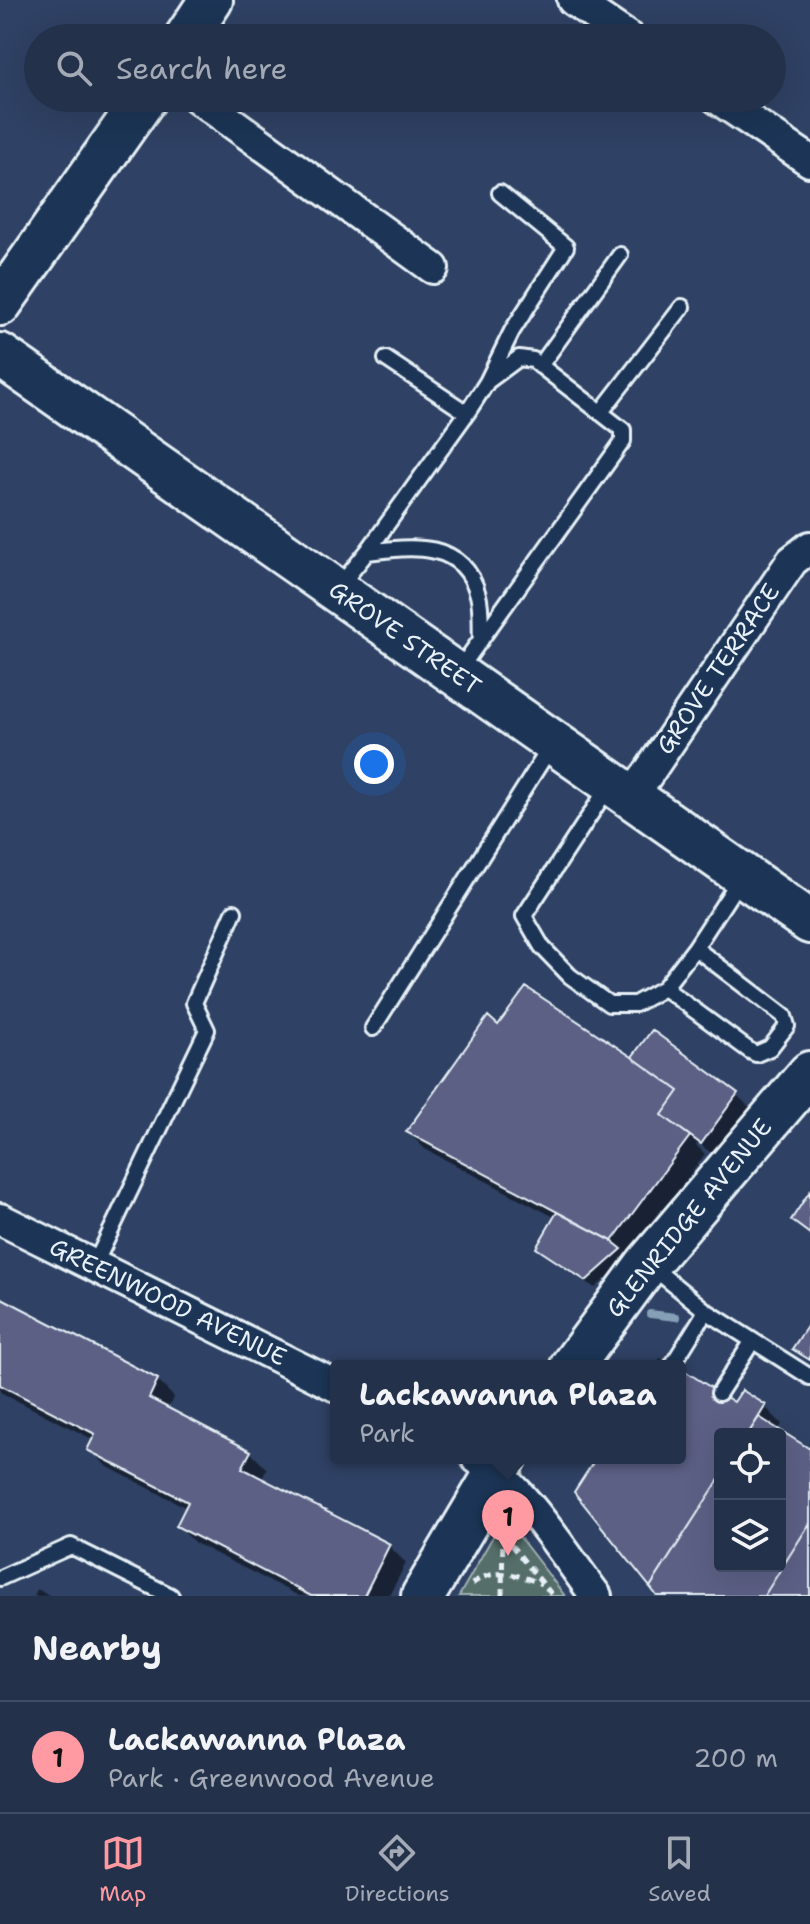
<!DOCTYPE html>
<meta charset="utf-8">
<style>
:root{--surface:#23314b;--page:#2b3952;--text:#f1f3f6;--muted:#a3a9b5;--line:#404c63;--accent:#ff9aa2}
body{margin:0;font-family:"Shantell Sans",sans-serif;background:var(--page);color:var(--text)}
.controls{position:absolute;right:24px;bottom:24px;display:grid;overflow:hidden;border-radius:8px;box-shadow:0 8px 32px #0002}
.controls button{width:72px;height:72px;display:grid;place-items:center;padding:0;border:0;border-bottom:2px solid var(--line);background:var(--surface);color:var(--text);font:40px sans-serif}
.you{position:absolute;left:374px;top:764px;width:28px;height:28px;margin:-20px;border:6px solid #fff;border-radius:50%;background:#1a73e8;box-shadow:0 0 0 12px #1a73e833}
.badge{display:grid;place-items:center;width:52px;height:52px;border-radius:50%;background:var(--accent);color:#111;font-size:26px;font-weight:700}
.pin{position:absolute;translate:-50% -66px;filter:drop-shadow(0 2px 4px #0008)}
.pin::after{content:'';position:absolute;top:42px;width:28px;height:24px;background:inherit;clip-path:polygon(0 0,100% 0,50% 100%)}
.popup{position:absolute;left:330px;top:1360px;width:356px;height:104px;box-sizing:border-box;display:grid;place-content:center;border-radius:8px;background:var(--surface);filter:drop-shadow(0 2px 6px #0005);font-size:26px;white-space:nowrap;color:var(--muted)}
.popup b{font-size:30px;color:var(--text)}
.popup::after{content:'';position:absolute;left:50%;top:100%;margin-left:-16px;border:16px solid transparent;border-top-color:var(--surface)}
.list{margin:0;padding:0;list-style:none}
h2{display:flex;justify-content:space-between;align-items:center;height:104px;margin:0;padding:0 32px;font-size:34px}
h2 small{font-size:26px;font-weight:400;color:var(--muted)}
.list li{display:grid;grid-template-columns:52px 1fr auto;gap:24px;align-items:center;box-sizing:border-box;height:112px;padding:0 32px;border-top:2px solid var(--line)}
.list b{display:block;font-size:30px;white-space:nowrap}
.list p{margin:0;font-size:26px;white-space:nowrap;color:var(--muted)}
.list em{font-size:26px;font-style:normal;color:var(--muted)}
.icon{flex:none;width:44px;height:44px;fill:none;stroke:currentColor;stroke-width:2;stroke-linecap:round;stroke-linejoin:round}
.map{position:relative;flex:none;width:810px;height:1596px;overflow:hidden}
.search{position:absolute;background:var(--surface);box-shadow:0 8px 32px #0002;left:24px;right:24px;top:24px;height:88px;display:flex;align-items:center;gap:20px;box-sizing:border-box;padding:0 28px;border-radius:44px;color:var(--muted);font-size:30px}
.sheet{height:216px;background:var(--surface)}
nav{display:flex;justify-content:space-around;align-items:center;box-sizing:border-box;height:112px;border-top:2px solid var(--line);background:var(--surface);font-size:22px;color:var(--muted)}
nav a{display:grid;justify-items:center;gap:4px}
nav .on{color:var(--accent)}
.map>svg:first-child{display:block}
.green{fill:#556e6a;stroke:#9eb0b1;stroke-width:2}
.shadow{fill:#0007;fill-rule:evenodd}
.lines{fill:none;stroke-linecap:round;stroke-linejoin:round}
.stream{stroke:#849fb6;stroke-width:8}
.building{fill:#5b6085;stroke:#e8f1f8;stroke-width:2}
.lane-casing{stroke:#e8f1f8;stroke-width:20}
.street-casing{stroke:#e8f1f8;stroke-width:36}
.secondary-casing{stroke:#e8f1f8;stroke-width:48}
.path{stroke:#e8f1f8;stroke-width:5;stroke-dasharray:8 6;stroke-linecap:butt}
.lane{stroke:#1d3557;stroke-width:14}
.street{stroke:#1d3557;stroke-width:30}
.secondary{stroke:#1d3557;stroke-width:42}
.labels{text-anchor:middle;stroke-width:7;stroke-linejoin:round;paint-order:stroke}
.street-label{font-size:24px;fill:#e8f1f8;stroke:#1d3557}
</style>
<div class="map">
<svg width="810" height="1596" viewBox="0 0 810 1596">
<rect width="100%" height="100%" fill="#2f4164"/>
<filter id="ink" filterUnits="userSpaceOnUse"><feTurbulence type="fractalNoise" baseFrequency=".0125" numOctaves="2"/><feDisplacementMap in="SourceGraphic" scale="16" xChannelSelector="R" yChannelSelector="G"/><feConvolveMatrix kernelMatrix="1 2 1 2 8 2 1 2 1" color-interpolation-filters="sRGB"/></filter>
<g filter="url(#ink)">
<path class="green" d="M504,1517L565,1596H459Z"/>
<path class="shadow" d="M499,1028L634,1060L652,1032L737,1095L750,1108L715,1156L698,1143L696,1145L705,1154L629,1259L595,1288L547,1256L538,1248L556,1218L425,1149L408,1132Z
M0,1299L157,1380L174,1397L167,1410L250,1452L267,1469L261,1480L389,1546L406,1563L389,1596H299L195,1543L178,1526L187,1508L106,1466L90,1449L94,1440L0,1392Z
M660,1358L673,1366H655Z
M680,1371L735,1405L765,1407L782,1424L778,1431L810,1452V1596H660L598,1458H680ZM720,1434H780V1566H720Z
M37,1589L51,1596H34Z"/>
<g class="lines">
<path class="stream" d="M650,1314L676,1317"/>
</g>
<path class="building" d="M526,987L632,1057L679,1091L662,1115L690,1136L612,1241L406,1132L488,1016L498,1025Z
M652,1030L738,1093L701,1144L662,1115L679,1091L632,1057Z
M810,1191V1234L791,1220Z
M557,1212L612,1241L622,1249L586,1281L536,1248Z
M0,1297L158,1379L149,1398L251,1451L242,1468L390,1544L364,1596H311L176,1526L188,1502L87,1450L95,1434L0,1385Z
M810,1322V1360L792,1349Z
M680,1368L734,1402L742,1390L766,1405L748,1434H720V1478L650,1587L574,1492L596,1458H680Z
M759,1417L810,1449V1523L764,1596H657L650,1587L720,1478V1566H780V1434H748Z
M810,1523V1596H764Z"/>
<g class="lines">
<g class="lane-casing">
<path id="lane" d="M386,359L467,413
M540,366L620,255
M601,412L682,307
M367,552C412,546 464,540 478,595C482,609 480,626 481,640
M338,588L367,552L467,413L487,382L512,331L566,247L500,193
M459,670L623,441V430L533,360L519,358L488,381
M609,786L524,916L542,947L570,976L609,1004H635L664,988L695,948L742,876
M664,988L750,1051L756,1054L770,1048L787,1026L784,1016L695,948
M373,1028L551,746
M94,1266L207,1030L194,1003L234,912
M651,1266L706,1311L810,1377
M673,1364L706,1311
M719,1393L752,1342
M0,1578L71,1546L171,1596"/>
</g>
<g class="street-casing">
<path id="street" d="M573,0L629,38
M198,98L433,268
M717,98L810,161
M632,797L792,561L810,547
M0,1219L336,1386
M477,1458C523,1487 563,1552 596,1596"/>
</g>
<g class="secondary-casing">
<path id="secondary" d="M186,38L211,0
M0,304L145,98
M0,355L810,922
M572,1366L648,1263L810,1073
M423,1596L505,1458"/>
</g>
<path class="path" d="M502,1534L553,1596
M472,1584C493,1567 519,1574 541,1584
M502,1596L503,1533"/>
<use href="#lane" class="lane"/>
<use href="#street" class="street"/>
<use href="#secondary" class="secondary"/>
</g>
</g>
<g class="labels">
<g class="street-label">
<text transform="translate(405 638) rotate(35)" y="8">GROVE STREET</text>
<text transform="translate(718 669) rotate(-56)" y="8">GROVE TERRACE</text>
<text transform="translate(689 1218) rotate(-51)" y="8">GLENRIDGE AVENUE</text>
<text transform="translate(168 1302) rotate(26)" y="8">GREENWOOD AVENUE</text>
</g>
</g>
</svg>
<div class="controls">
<button><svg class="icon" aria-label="locate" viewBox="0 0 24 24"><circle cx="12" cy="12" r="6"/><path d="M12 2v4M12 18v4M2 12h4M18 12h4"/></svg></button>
<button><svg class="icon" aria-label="layers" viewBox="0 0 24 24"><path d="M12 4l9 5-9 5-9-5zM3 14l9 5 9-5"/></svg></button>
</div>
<div class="you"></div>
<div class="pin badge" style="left:508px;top:1556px">1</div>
<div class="popup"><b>Lackawanna Plaza</b>Park</div>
<div class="search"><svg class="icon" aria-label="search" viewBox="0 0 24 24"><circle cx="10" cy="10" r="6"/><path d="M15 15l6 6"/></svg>Search here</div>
</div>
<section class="sheet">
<h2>Nearby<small></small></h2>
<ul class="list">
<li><span class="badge">1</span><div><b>Lackawanna Plaza</b><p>Park · Greenwood Avenue</p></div><em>200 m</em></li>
</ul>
</section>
<nav>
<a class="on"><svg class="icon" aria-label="map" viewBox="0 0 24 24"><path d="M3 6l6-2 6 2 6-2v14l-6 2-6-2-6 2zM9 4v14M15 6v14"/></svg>Map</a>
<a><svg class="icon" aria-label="directions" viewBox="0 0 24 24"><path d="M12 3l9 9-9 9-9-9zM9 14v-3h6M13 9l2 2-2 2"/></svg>Directions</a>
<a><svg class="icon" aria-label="saved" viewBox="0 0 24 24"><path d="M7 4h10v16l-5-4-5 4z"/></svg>Saved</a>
</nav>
